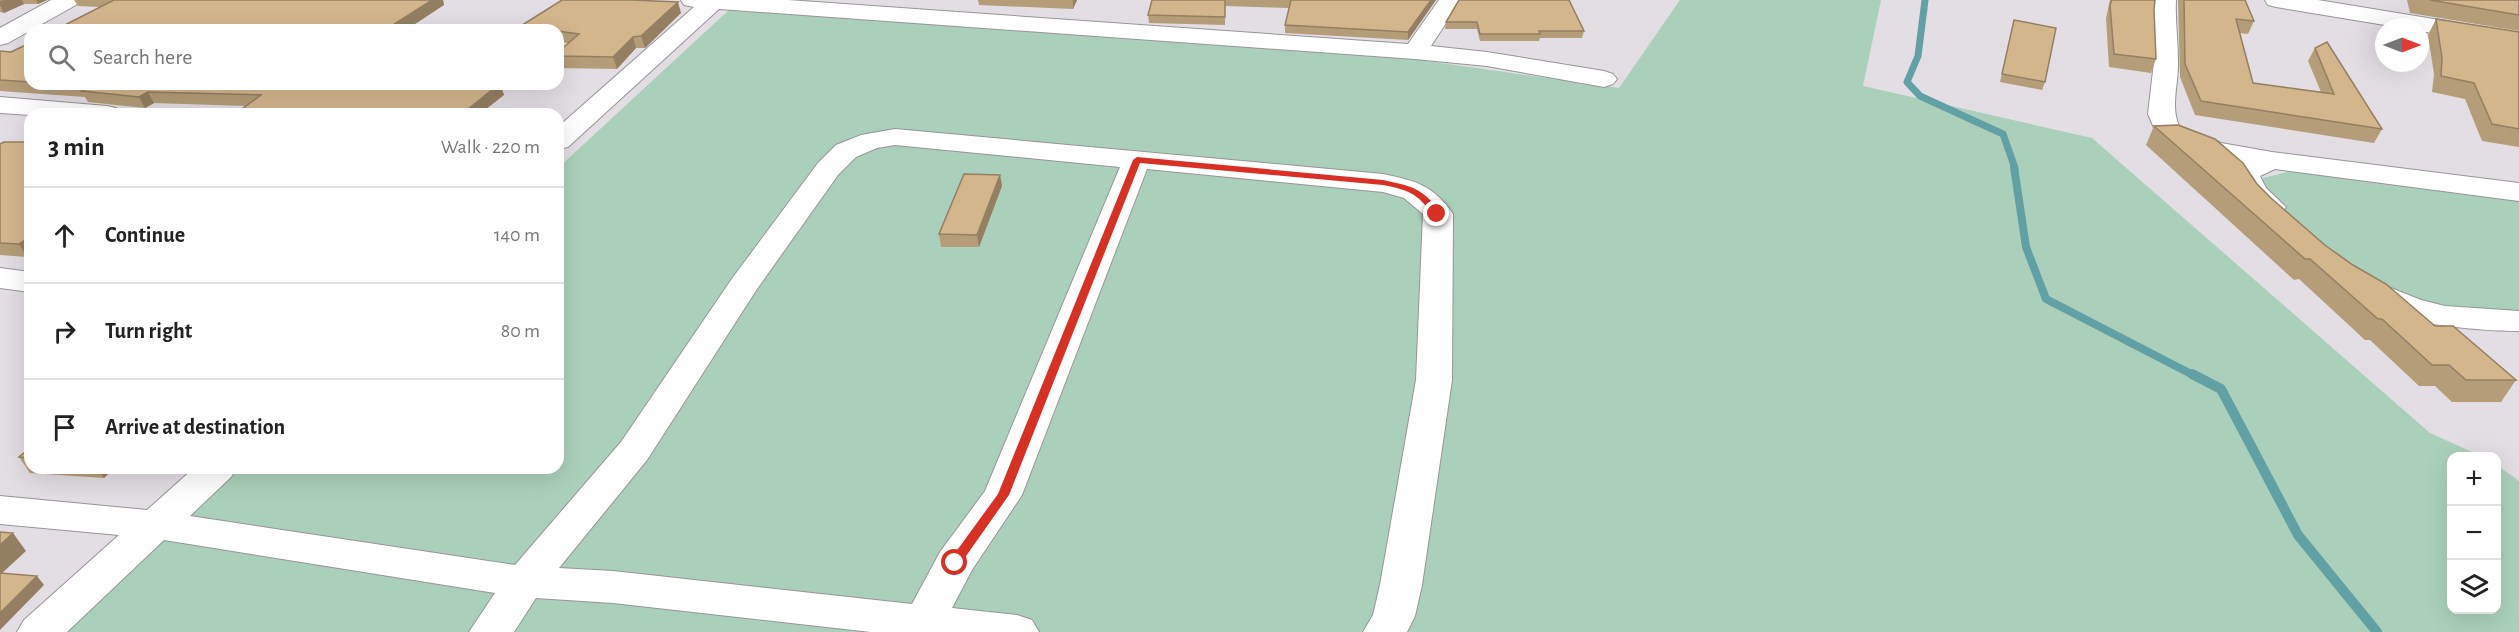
<!DOCTYPE html>
<meta charset="utf-8">
<style>
:root{--surface:#fff;--page:#f6f6f6;--text:#222;--muted:#767676;--line:#e0e0e0}
body{margin:0;font-family:"Alegreya Sans",sans-serif;background:var(--page);color:var(--text)}
.controls{position:absolute;right:18px;bottom:18px;display:grid;overflow:hidden;border-radius:12px;box-shadow:0 6px 24px #0002}
.controls button{width:54px;height:54px;display:grid;place-items:center;padding:0;border:0;border-bottom:2px solid var(--line);background:var(--surface);color:var(--text);font:30px sans-serif}
.compass{position:absolute;left:2375px;top:18px;width:54px;height:54px;border-radius:50%;background:var(--surface);box-shadow:0 6px 24px #0002;rotate:90deg}
.stop{position:absolute;width:18px;height:18px;margin:-14px;border:4px solid #d93025;border-radius:50%;background:#fff}
.stop.end{background:#d93025;border-color:#fff;box-shadow:0 2px 6px #0008}
.list{margin:0;padding:0;list-style:none}
h2{display:flex;justify-content:space-between;align-items:center;height:78px;margin:0;padding:0 24px;font-size:26px}
h2 small{font-size:20px;font-weight:400;color:var(--muted)}
.list li{display:grid;grid-template-columns:39px 1fr auto;gap:18px;align-items:center;box-sizing:border-box;height:96px;padding:0 24px;border-top:2px solid var(--line)}
.list b{display:block;font-size:22px;white-space:nowrap}
.list em{font-size:20px;font-style:normal;color:var(--muted)}
.icon{flex:none;width:33px;height:33px;fill:none;stroke:currentColor;stroke-width:2;stroke-linecap:round;stroke-linejoin:round}
.map{position:relative;flex:none;width:2519px;height:632px;overflow:hidden}
.search{position:absolute;background:var(--surface);box-shadow:0 6px 24px #0002;left:24px;top:24px;width:540px;height:66px;display:flex;align-items:center;gap:15px;box-sizing:border-box;padding:0 21px;border-radius:18px;color:var(--muted);font-size:22px}
.panel{position:absolute;background:var(--surface);box-shadow:0 6px 24px #0002;left:24px;top:108px;width:540px;height:366px;border-radius:18px}
.map>svg:first-child{display:block}
.green{fill:#aad0bb}
.lines{fill:none;stroke-linecap:round;stroke-linejoin:round}
.stream-far2{stroke:#61a0a3;stroke-width:7}
.stream-far1{stroke:#61a0a3;stroke-width:8}
.stream{stroke:#61a0a3;stroke-width:10}
.minor-casing{stroke:#989599;stroke-width:2}
.minor{fill:#fff;fill-rule:evenodd}
.wall{fill:#b69d79}
.shaded-wall{fill:#947f63}
.building{fill:#d4b68d;stroke:#947f63;stroke-width:1.5}
.route{fill:#d93025}
</style>
<div class="map">
<svg width="2519" height="632" viewBox="0 0 2519 632">
<rect width="100%" height="100%" fill="#e2dee3"/>
<path class="green" d="M1680,0H1881L1863,86L2092,138L2430,433L2481,456H2452V610H2496L2497,465L2519,481V632H58L235,468H558V168L731,8L1420,60L1619,88Z
M2299,169L2519,197V313L2411,303L2367,283L2262,191L2263,178Z"/>
<g class="lines">
<path class="stream-far2" d="M1925,0L1918,56L1907,82L1920,96L2003,134L2015,168"/>
<path class="stream-far1" d="M2014,167L2026,247L2046,299L2195,376"/>
<path class="stream" d="M2192,374L2221,389L2298,535L2377,632"/>
<g class="minor-casing">
<path id="minor" d="M51,0H79L76,5L8,43L0,45V28Z
M681,0H788L1408,44L1439,0H1461L1431,46L1487,52L1604,71L1613,74L1617,79L1613,84L1604,87L1487,66L1415,59L719,9L568,147L558,149V127L694,7L684,5Z
M2154,0H2176C2175,21 2178,40 2178,61C2179,83 2170,105 2179,126L2221,143L2272,152L2519,183V201L2275,169L2260,176L2266,188L2286,207L2281,213C2255,220 2241,196 2232,175L2241,163L2204,156L2158,137L2148,114L2154,62L2151,23Z
M2265,0H2318L2519,33V47L2420,31V27H2397L2276,7L2268,5Z
M0,97L107,106L116,108L120,114L30,115L0,113Z
M895,129L1383,174C1416,181 1433,185 1453,214L1452,380L1422,585L1415,616L1407,632H1363L1373,615L1380,585L1416,380L1423,214L1404,198L1383,192L1147,169L1022,495L972,570L952,608L1017,615L1032,620L1039,632H871L613,603L536,598L514,632H469L495,593L164,540L67,632H17L24,620L119,535L0,524V496L147,510L194,468H237L231,477L190,516L515,565L621,442L731,280L818,163L836,145L861,135ZM895,145L1120,167L985,491L940,552L912,604L613,571L559,568L647,460L757,289L838,175L856,157L877,148Z
M0,268L30,272V292L0,288Z
M2376,282L2421,300L2445,306L2519,311V331C2482,331 2382,325 2360,292L2365,285Z"/>
</g>
<use href="#minor" class="minor"/>
</g>
<path class="wall" d="M0,0H47L38,4H24L4,13L0,12Z
M74,0H443L444,5L99,7L78,6Z
M978,0H1077L1073,9L979,5Z
M1152,0H1436L1408,40L1285,33V25L1289,8L1225,6V25L1149,23L1148,15Z
M1459,0L1584,31L1582,38H1540L1539,41H1480L1477,29H1445L1446,22Z
M2110,0H2155L2154,10L2156,59L2151,73L2109,67L2106,18Z
M2178,0H2245L2254,21L2248,34L2239,33L2253,83L2321,92L2308,61L2315,48L2382,129L2374,143L2195,115L2180,77Z
M2407,0H2519V31L2410,13Z
M681,13L645,48H636L617,69L558,68V52L568,43L558,42V30H521L519,27Z
M2436,19L2519,32V147L2482,141L2465,99L2432,92L2434,74L2428,35Z
M2014,20L2045,82L2042,90L2000,82Z
M30,43V84H500L504,95L246,106L154,103L145,108L88,102L85,97L0,91V51L11,52Z
M2154,126L2257,184L2272,199L2326,246L2435,326L2516,380L2501,402H2452L2435,386H2419L2370,340H2365L2299,279L2294,280L2146,145Z
M0,144L27,257L0,255Z
M1000,175L1002,186L979,247H941L939,234Z
M30,448V468H114L104,478L30,473L19,457Z"/>
<path class="shaded-wall" d="M3,0H22L24,4L4,13L0,5V1Z
M36,0H47L38,4Z
M432,0H443L444,5L406,30H385Z
M1073,0H1077L1073,9Z
M1431,0H1436L1408,40V32Z
M678,2L681,13L645,48L641,36Z
M633,37L636,48L617,69L613,57Z
M500,84L504,95L480,114H462Z
M148,92L154,103L145,108L139,97Z
M1000,175L1002,186L979,247L977,235Z
M30,237V254L27,257L19,244Z
M97,468H114L104,478Z
M13,533L26,551L0,575V545Z
M37,576L44,585L0,630V613Z"/>
<path class="building" d="M114,0H432L385,30H55Z
M562,0H632L678,2L641,36L633,37L613,57L558,56V52L579,34L558,31V30H549L519,27Z
M1152,0H1225V17L1148,15Z
M1291,0H1431L1408,32L1285,25Z
M1459,0H1569L1584,31H1539L1540,34H1480L1477,22H1446Z
M2112,0H2155L2154,10L2156,59L2114,54L2110,5Z
M2184,0H2245L2254,21L2236,19L2253,83L2334,94L2315,48L2327,42L2382,129L2201,101L2185,64Z
M2430,0H2519V15Z
M2436,19L2519,32V129L2492,124L2474,83L2441,76L2442,58Z
M2014,20L2056,28L2045,82L2002,74Z
M30,43V82L0,80V51L11,52Z
M52,84H499L462,114H235L261,95L148,92L139,97L82,91L90,87Z
M2178,125L2215,139L2243,163L2257,184L2272,199L2326,246L2353,265L2386,284L2435,326H2453L2516,380H2466L2449,365H2432L2382,319H2378L2310,259H2305L2154,126Z
M4,142H30V237L19,244L0,243V144Z
M964,174L1000,175L977,235L939,234Z
M30,448V458L19,457Z
M0,532L13,533L0,545Z
M0,573L37,576L0,613Z"/>
<path class="route" d="M1137,157L1383,180C1415,187 1422,188 1442,214L1434,216C1416,193 1412,191 1383,185L1140,163L1009,495L959,566H950V560L998,494L1133,160Z"/>
</svg>
<div class="controls">
<button>+</button>
<button>−</button>
<button><svg class="icon" aria-label="layers" viewBox="0 0 24 24"><path d="M12 4l9 5-9 5-9-5zM3 14l9 5 9-5"/></svg></button>
</div>
<svg class="compass" viewBox="-18 -18 36 36"><path d="M0-13l5 13h-10z" fill="#e53935"/><path d="M0 13l5-13h-10z" fill="#767676"/></svg>
<div class="stop" style="left:955px;top:563px"></div>
<div class="stop end" style="left:1437px;top:214px"></div>
<div class="search"><svg class="icon" aria-label="search" viewBox="0 0 24 24"><circle cx="10" cy="10" r="6"/><path d="M15 15l6 6"/></svg>Search here</div>
<section class="panel">
<h2>3 min<small>Walk · 220 m</small></h2>
<ul class="list">
<li><svg class="icon" aria-label="ahead" viewBox="0 0 24 24"><path d="M12 20V5M6 11l6-6 6 6"/></svg><div><b>Continue</b></div><em>140 m</em></li>
<li><svg class="icon" aria-label="right" viewBox="0 0 24 24"><path d="M7 20v-9h11M14 6l5 5-5 5"/></svg><div><b>Turn right</b></div><em>80 m</em></li>
<li><svg class="icon" aria-label="arrive" viewBox="0 0 24 24"><path d="M6 21V4h12l-3 4 3 4H6"/></svg><div><b>Arrive at destination</b></div></li>
</ul>
</section>
</div>
